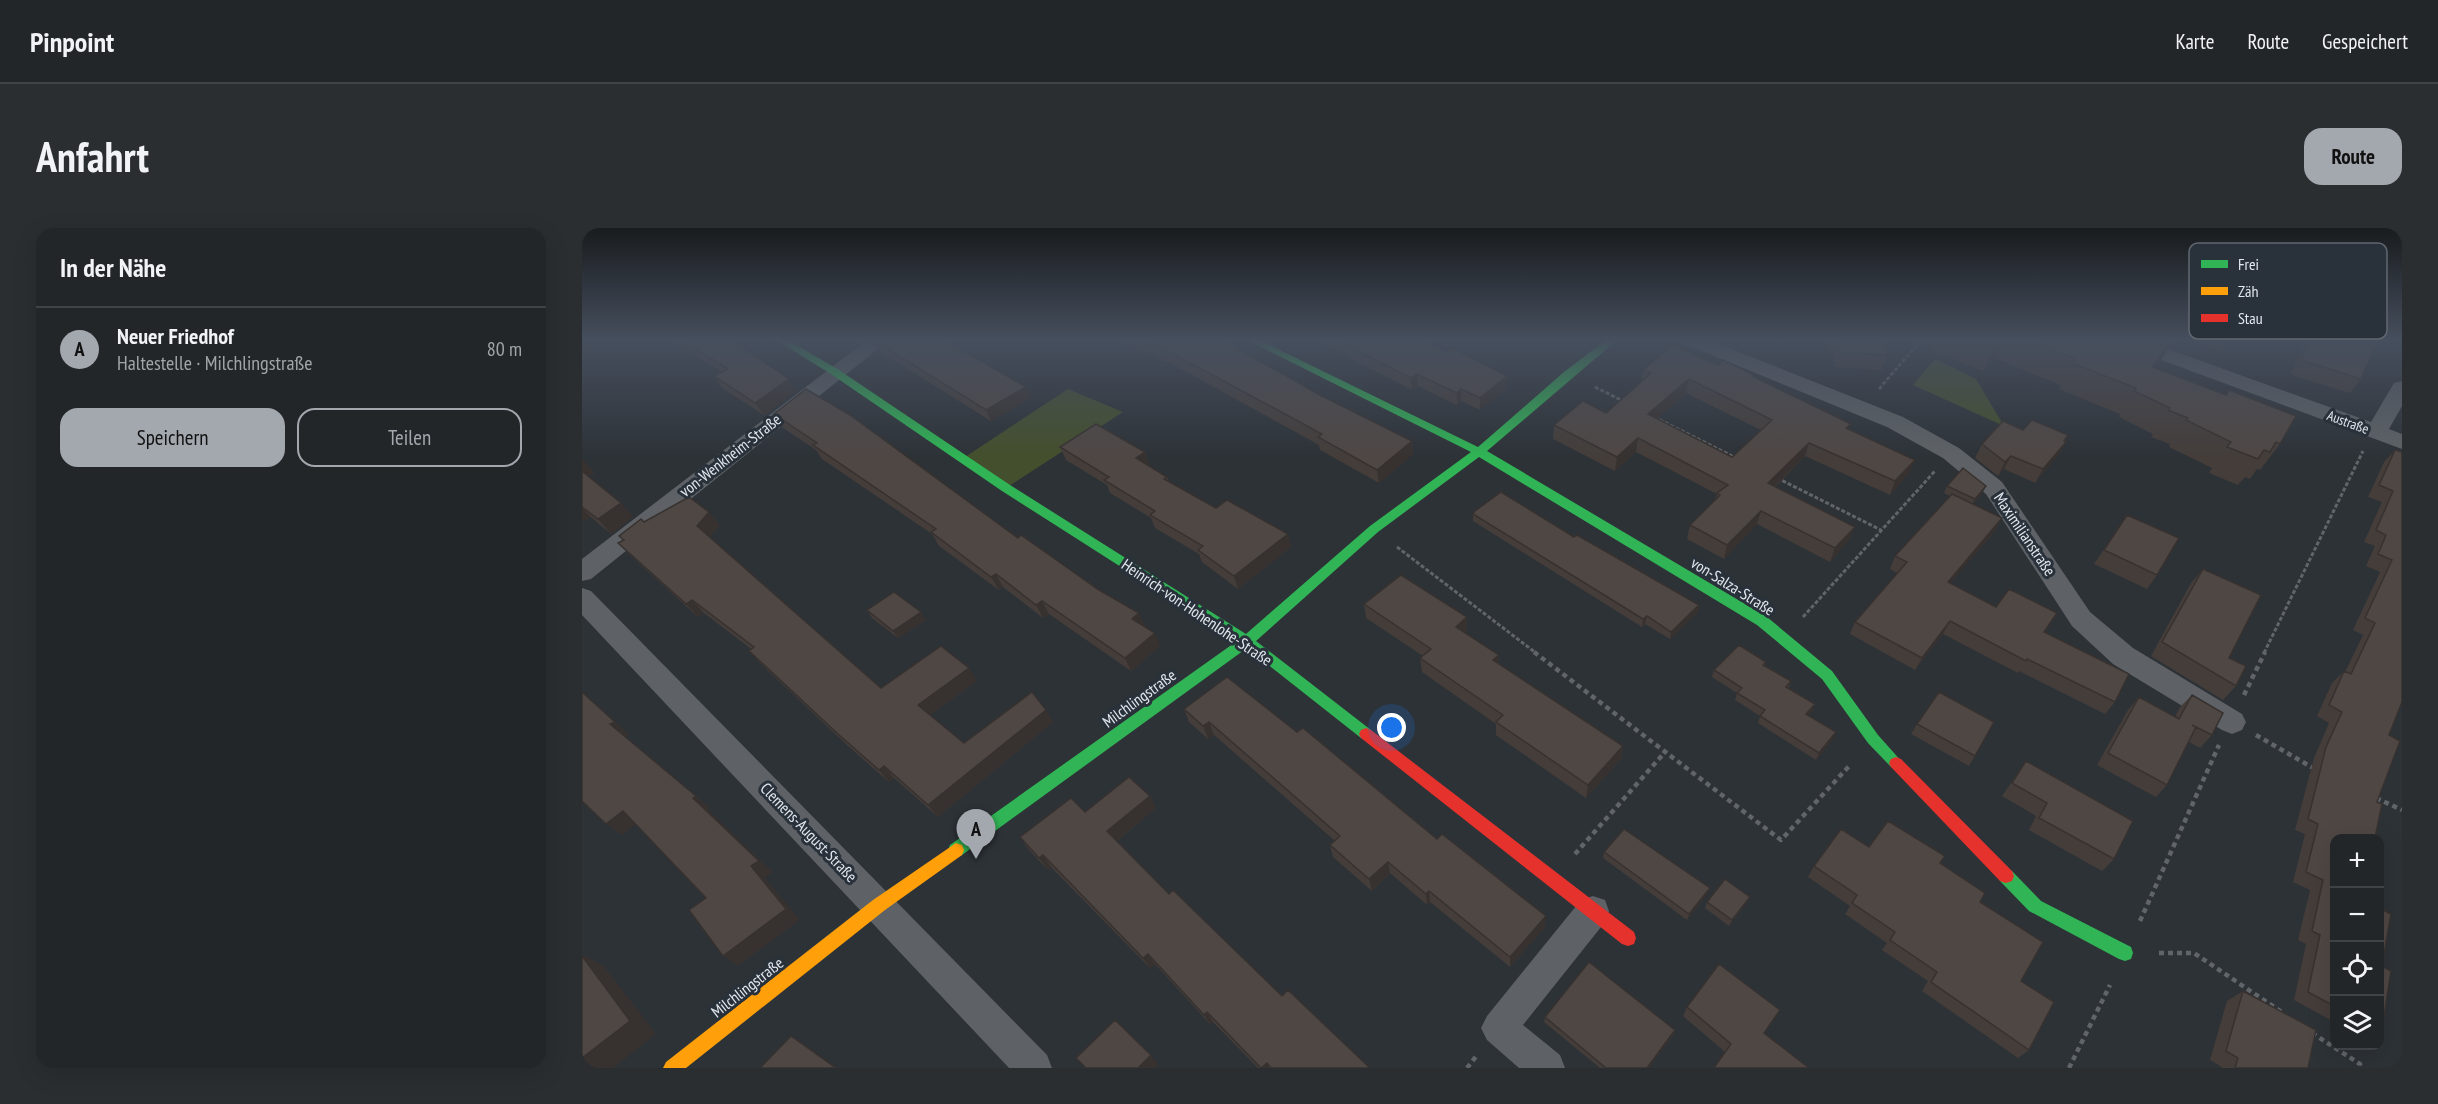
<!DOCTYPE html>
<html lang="de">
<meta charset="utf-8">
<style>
:root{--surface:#222629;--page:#2a2e31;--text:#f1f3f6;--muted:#a2a5a8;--line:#3f4346;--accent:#a3a8af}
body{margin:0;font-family:"PT Sans Narrow",sans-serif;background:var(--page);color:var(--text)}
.controls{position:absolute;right:18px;bottom:18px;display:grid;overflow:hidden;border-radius:12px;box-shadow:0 6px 24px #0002}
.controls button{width:54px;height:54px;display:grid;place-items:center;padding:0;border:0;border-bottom:2px solid var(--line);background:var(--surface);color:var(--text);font:30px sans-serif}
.you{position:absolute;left:810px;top:500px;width:21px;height:21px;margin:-15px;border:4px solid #fff;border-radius:50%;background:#1a73e8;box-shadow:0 0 0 9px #1a73e833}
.badge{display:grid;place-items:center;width:39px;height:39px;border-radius:50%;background:var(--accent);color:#111;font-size:20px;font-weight:700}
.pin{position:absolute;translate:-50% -50px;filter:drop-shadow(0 2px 3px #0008)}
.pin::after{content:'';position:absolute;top:32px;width:21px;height:18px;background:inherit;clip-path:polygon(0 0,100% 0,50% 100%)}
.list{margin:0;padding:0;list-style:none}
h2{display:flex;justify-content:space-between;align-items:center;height:78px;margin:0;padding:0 24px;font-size:26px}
h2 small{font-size:20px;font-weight:400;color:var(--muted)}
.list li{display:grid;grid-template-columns:39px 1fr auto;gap:18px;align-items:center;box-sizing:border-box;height:84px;padding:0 24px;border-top:2px solid var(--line)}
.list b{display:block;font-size:22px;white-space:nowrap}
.list p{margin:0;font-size:20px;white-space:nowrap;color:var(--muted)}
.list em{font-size:20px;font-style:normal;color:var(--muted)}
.actions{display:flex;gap:12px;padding:18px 24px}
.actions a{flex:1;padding:14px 0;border:2px solid var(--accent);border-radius:18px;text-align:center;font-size:21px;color:var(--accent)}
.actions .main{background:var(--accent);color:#111}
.icon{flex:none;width:33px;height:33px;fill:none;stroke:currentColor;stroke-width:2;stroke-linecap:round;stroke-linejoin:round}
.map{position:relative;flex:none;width:1820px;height:840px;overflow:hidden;border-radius:18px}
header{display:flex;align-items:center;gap:36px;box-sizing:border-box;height:84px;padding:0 30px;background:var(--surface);border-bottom:2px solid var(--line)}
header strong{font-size:28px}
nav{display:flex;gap:33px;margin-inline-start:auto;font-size:21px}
.intro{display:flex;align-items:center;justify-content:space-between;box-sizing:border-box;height:144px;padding:0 36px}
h1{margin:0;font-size:42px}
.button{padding:15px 27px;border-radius:18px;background:var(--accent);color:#111;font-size:21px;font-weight:700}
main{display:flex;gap:36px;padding:0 36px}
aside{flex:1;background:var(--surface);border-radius:18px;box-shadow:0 6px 24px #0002}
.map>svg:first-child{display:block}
.green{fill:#444f2d}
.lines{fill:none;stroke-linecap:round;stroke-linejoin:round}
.path-far1{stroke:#616468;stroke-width:3;stroke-dasharray:4 2;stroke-linecap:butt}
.path{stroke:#616468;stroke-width:4.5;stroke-dasharray:5 4;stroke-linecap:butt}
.street{fill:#5e6266;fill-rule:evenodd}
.fast{fill:#30b455;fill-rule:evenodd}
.slow{fill:#ff9f0a;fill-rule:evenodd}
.jam{fill:#e5322d;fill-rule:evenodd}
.wall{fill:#443d3a;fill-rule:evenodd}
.shaded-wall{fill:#373230}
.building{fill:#4f4744;stroke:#373230;stroke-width:1.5;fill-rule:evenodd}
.labels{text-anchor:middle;stroke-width:6;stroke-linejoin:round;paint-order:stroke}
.far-street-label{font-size:14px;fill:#e3e8ef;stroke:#29313b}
.street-label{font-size:16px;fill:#e3e8ef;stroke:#29313b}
.key{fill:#29313b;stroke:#616871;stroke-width:1.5}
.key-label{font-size:16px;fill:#e3e8ef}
</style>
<header>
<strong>Pinpoint</strong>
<nav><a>Karte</a><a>Route</a><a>Gespeichert</a></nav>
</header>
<div class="intro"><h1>Anfahrt</h1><a class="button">Route</a></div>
<main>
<aside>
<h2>In der Nähe<small></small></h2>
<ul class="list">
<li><span class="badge">A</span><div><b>Neuer Friedhof</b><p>Haltestelle · Milchlingstraße</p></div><em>80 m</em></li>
</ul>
<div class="actions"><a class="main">Speichern</a><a>Teilen</a></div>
</aside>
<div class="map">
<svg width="1820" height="840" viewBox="0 0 1820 840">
<rect width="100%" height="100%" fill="#2d3237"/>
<path class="green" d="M1353,131L1394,151L1422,198L1331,157Z
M486,161L541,184L424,260L380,231Z"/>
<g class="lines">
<path class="path-far1" d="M1013,159L1041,173
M1297,161L1339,112
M1072,189L1154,230
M1195,250L1299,302
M815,319L954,425
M1221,389L1353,243
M1682,425L1781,223"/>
<path class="path" d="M952,424L1199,612L1269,536
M1662,467L1683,424
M1674,507L1733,541
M1794,570L1820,582
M993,626L1084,523
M1558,693L1637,517
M1577,725H1612L1701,785
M1730,805L1778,836V840
M885,840L896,826
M1487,840L1528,757"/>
<path class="street" d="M285,112H307L9,351L0,353V331Z
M1100,112H1127L1321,189L1377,220L1420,254L1508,384L1551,420L1660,486L1664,494L1660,502L1650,506L1640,502L1531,436L1490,398L1404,266L1361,230L1305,199L1103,116Z
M1533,112H1561L1789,194L1812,155L1820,153V178L1807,201L1820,206V221L1536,116Z
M0,360L9,363L465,827L470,840H427L0,387Z
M1011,668L1023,672L1027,683L1023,694L941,797L978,827L983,840H937L905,812L899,800L905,788L999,672Z"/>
<path class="fast" d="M194,112H206L257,142L428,257L664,406L788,298L889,224L665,112H677L896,219L982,144L1024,112H1035L905,223L1185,389L1250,443L1296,507L1321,535L1319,539L1314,541L1309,539L1286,515L1240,451L1175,397L897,229L796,304L674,413L789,502L791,506L789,510L784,512L779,510L665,420L380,627L374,629L368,627L366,622L368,617L655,413L420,263L249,146Z
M1424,641L1430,643L1459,673L1549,719L1551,725L1549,731L1543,733L1537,731L1447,683L1418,653L1416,648L1418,643Z"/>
<path class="slow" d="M374,615L380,617L382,622L380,627L303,682L104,840H81L84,834L291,672Z"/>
<path class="jam" d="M784,500L789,502L1052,704L1054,710L1052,716L1046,718L1040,716L779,510L777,506L779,502Z
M1314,529L1319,531L1430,643L1432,648L1430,653L1424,655L1418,653L1309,539L1307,535L1309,531Z"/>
</g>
<path class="wall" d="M88,112H150L215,163L182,187L140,160L132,148L140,144Z
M291,112L449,170L409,193L297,123Z
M537,112H640L738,167L830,213L831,226L797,255L738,222L737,217L590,136L538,114Z
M733,112H838L925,160L898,182L879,173L875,177L836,158L830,162Z
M1206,112H1302L1305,127L1300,142L1253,139L1251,124L1246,123L1245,116Z
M1353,112H1537L1543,114L1544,112H1595L1589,120L1587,119L1573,140L1698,216L1678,242L1675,241L1668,251L1663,249L1656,257L1627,245L1630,240L1587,219L1588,216L1569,209L1571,206L1537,189L1538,186L1477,161L1479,157L1413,130L1401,143L1349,122Z
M1604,112H1646L1638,124Z
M1724,112H1796L1779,151L1768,165L1712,148L1709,145Z
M1136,137L1171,149L1267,201L1327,245L1308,267L1223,228L1193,259L1273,299L1267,312L1248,334L1175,296L1142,331L1105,311L1108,297L1133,272L1135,266L1054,224L1033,243L971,211L972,197L1024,185L1059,154L1061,142ZM1104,165L1179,202L1150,229L1075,190Z
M192,186L436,310L563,398L578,418L549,443L467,386L461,390L421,359L417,362L357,318L350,306L240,231L234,222L201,200Z
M1441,202L1486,207L1483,213L1484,214L1476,227L1453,255L1422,241L1416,248L1393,230L1400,216Z
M478,219L563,224L567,238L585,249L587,254L634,280L706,306L709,319L656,361L620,334L617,326L573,300L569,290L528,265L525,257L484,232Z
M1813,222L1820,474L1752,610V794L1712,772L1724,716L1716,712L1728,662L1711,654L1723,606L1713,602L1732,530L1747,495L1735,488L1750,455L1762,443L1763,444L1781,407L1771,402L1798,344L1784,338L1793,318L1782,314L1800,274L1786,269L1802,234Z
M0,231L12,245L6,248L39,275L51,289L29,306L9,289L2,293L0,291Z
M1365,258L1400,266L1391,276L1420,290L1413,303L1368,355L1462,404L1533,474L1523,486L1437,443L1436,445L1361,406L1333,442L1268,406L1273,394L1315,345L1308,341L1313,328L1368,268L1362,265Z
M891,286L1117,377L1116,384L1088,411L1063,396L1060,399L891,293Z
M1545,287L1575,347L1565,361L1512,336Z
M62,294L138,297L128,309L299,460L395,453L348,487L382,515L464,482L471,494L356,589L312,550L307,554L266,518L178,435L167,423L169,421L122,385L116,389L49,328L36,315L41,313L37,308Z
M1621,341L1654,458L1641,472L1569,428L1609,355Z
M782,376L885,389V403L883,405L917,427V436L1041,518L1039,531L1004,570L914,507V496L840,444L838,430L841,428L784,390Z
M285,382L344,392L316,410L290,390Z
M1184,434L1183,437L1209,453L1207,460L1233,476L1230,483L1226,487L1251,511L1234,532L1176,495L1178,488L1153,472L1155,465L1130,449L1132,442Z
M1610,467L1630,507L1618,520L1607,514L1585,557L1574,569L1515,537L1546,482L1557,469L1593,489L1598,479Z
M602,481L715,504L855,611L963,699L928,739L848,674L845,677L808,645L790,663L751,629L748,617L753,613L632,507L626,511L607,494Z
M1335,496L1393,528L1387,538L1329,506Z
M1444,533L1532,631L1520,643L1447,602L1454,588L1420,568Z
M568,568L574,580L535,613L587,666L700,768L788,840H676L631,794L628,796L573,736L568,740L469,639L466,642L447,622L438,609L503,584Z
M1287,619L1358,635L1398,674L1439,753L1447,822L1436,830L1340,763L1346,753L1300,722L1305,715L1263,686L1268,678L1226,649L1232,638Z
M1022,624L1128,660L1125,666L1105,692L1021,630Z
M1125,674L1165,675L1147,698L1123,680Z
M1661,763L1726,840H1639L1640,839L1628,832L1645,773Z
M1105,779L1192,792L1143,824L1101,788Z
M963,789L1093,802L1091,807L1067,840H1018L962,794Z"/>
<path class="shaded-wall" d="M1418,112H1421L1413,130L1401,143L1413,117Z
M1591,112L1578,134L1554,165L1570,139Z
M0,114L11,127L0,133Z
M835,146L836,158L830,162L829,150Z
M925,148V160L898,182V170Z
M207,151L215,163L182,187L173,175Z
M1107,151L1104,165L1064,200L1066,186Z
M444,159L449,170L409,193L404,182Z
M879,161V173L875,177V165Z
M1486,207L1479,220L1484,214L1476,227L1453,255L1461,241Z
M1056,210L1054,224L1033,243L1035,229Z
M830,213L831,226L797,255L795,242Z
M1227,215L1223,228L1182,269L1186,255Z
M563,224L567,237L559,243L554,230Z
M1429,228L1422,241L1416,248L1423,234Z
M0,231L12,245L4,249L0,245Z
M1333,232L1327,245L1308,267L1313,253Z
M1404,258L1400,266L1389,279L1393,271Z
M39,275L51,289L29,306L16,291Z
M0,280L9,289L2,293L0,291Z
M1179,283L1175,296L1142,331L1145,317Z
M127,284L138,297L126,311L115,298Z
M1420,290L1413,303L1359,366L1366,354Z
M1273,299L1267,312L1248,334L1253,320Z
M706,306L709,319L656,361L652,348Z
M414,346L421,359L417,362L409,349Z
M110,372L122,385L116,389L104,376Z
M460,373L467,386L461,390L454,377Z
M1117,377L1116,384L1088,411L1089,404Z
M339,384L344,392L316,410L311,403Z
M557,385L563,398L556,404L550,391Z
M1065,388L1063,396L1060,399L1061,391Z
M885,389V403L875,412L874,399Z
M1368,393L1361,406L1333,442L1340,430Z
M573,405L578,418L549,443L543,430Z
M917,427V441L911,432Z
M387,440L395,453L345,489L336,477Z
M0,464L47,506L43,509L28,496Z
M1233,476L1230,483L1221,493L1224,486Z
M464,482L471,494L356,589L346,577Z
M627,494L632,507L626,511L621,498Z
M1254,504L1251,511L1234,532L1237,525Z
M1041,518L1039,531L1004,570L1006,557Z
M302,538L312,550L307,554L297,542Z
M114,568L128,580L126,582L191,644L183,650L218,692L156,738L141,728L111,570Z
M568,568L574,580L532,615L525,603Z
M41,583L57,594L40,607L24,596Z
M461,627L469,639L466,642L457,630Z
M806,634L808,645L790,663L787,651Z
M1128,660L1125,666L1105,692L1107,686Z
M847,663L848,674L845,677L844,666Z
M1168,669L1165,675L1147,698L1150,692Z
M964,688L963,699L928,739V729Z
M0,726L22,738L74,806L31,840H0Z
M566,726L573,736L568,740L561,730Z
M625,784L631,794L628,796L622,787Z
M1093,802L1091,807L1067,840H1065Z
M209,808L228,820L256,840H254Z
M569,827L577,837L573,840H556Z
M685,835L687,840H680Z"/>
<path class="building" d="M99,112H150L207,151L173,175L132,148L146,141Z
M291,112H363L444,159L404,182Z
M558,112H640L738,167L830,213L795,242L736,209L740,206L586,123Z
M754,112H838L865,124L871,120L925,148L898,170L879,161L875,165L835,146L829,150Z
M1256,112H1302L1305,127L1258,124Z
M1399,112H1418L1413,117Z
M1445,112H1537L1543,114L1544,112H1591L1570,139L1644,167L1647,162L1714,188L1698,216L1694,214L1688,224L1682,222L1676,231L1645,219L1649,214L1604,192L1606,190L1586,182L1588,180L1552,163L1554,160L1490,135L1494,131Z
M1728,112H1796L1779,151L1723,133L1719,130Z
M1091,117L1136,137L1141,132L1172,147L1170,148L1269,196L1264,200L1333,232L1313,253L1227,215L1186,255L1273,299L1253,320L1179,283L1145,317L1108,297L1138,267L1135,265L1146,257L1056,210L1035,229L972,197L1001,173L1024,185L1069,145L1061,142ZM1107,151L1190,192L1150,229L1066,186Z
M224,161L268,187L436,310L439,307L517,362L557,385L550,391L573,405L543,430L460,373L454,377L414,346L409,349L349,304L354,301L231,217L235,215L192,186Z
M1450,192L1486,207L1482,213L1484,214L1461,241L1429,228L1423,234L1400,216L1421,193L1441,202Z
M514,196L563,224L554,230L585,249L582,251L634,280L645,272L706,306L652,348L616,322L621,318L568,287L573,283L522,252L527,249L478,219Z
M1813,222L1820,224V474L1807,507L1818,513L1795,574L1800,576L1793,610H1752V778L1726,764L1738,707L1730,703L1741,652L1724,644L1736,596L1726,591L1744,519L1760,484L1747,477L1762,443L1769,446L1793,395L1783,390L1810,332L1796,326L1804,307L1794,302L1811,263L1797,257Z
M1381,240L1404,258L1393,271L1365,258Z
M0,243L39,275L16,291L0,279Z
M919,264L992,309L995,307L1117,377L1089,404L1065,388L1061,391L891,286L893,283Z
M1370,266L1420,290L1366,354L1414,379L1427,361L1475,385L1462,404L1547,446L1533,474L1445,431L1444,433L1368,393L1340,430L1273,394L1325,334L1313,328Z
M107,269L127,284L115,298L299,460L359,418L387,440L336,477L382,515L450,464L464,482L346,577L302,538L297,542L256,506L167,423L172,419L110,372L104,376L36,315L42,312L37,308L59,291L62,294Z
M1545,287L1597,310L1575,347L1522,322Z
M1621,341L1679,367L1647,430L1664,438L1654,458L1580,414Z
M819,347L885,389L874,399L917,427L911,432L1041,518L1006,557L914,494L921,487L838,430L849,421L782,376Z
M312,364L339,384L311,403L285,382Z
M1157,417L1184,434L1181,437L1209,453L1204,459L1233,476L1224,486L1254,504L1237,525L1178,488L1183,482L1155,465L1160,460L1132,442Z
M645,449L715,504L721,500L855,611L860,606L964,688L928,729L847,663L844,666L806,634L787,651L748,617L758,608L627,494L621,498L602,481Z
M0,464L33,494L28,496L114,568L111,570L177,633L169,638L204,681L141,728L107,682L124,670L41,583L24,596L0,573Z
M1357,464L1412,494L1393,528L1335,496Z
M1610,467L1641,485L1630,507L1610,497L1614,499L1585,557L1526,525L1557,469L1597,491Z
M1444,533L1551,593L1532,631L1457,590L1465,575L1430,555Z
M547,549L568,568L525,603L587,666L591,662L700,768L706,762L788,840H689L685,835L679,840L625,784L622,787L566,726L561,730L461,627L457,630L438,609L489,570L503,584Z
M1306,593L1363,628L1358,635L1403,665L1398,674L1461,714L1439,753L1472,774L1447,822L1349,754L1355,744L1308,712L1313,704L1270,675L1275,667L1232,638L1259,601L1287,619Z
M1042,601L1128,660L1107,686L1022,624Z
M1797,625L1802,627L1797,650Z
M1143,651L1168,669L1150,692L1125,674Z
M1797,680L1809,686L1800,738L1809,743L1800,802L1797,801Z
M0,728L48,793L0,830Z
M1007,734L1093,802L1065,840H1024L963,789Z
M1137,736L1198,782L1182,805L1227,840H1132L1149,816L1105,779Z
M1661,763L1734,802L1726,840H1653L1656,830L1644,823Z
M533,792L569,827L556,840H504L494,830Z
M209,808L254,840H178Z"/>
<linearGradient id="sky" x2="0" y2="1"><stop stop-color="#191c1e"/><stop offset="0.49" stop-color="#464f5e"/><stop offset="1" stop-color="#464f5e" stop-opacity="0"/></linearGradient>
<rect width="1820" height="229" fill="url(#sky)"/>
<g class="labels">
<g class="far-street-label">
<text transform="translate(1766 194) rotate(20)" y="5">Austraße</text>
</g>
<g class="street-label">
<text transform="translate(148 227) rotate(-38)" y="6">von-Wenkheim-Straße</text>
<text transform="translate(1443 306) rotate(56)" y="6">Maximilianstraße</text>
<text transform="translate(1151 358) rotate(32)" y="6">von-Salza-Straße</text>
<text transform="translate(615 384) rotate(34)" y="6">Heinrich-von-Hohenlohe-Straße</text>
<text transform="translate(557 470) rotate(-36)" y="6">Milchlingstraße</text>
<text transform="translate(227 604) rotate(46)" y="6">Clemens-August-Straße</text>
<text transform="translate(165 759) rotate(-38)" y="6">Milchlingstraße</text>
</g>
</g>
<rect x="1607" y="15" width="198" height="96" rx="9" class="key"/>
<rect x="1619" y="32" width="27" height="8" fill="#30b455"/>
<rect x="1619" y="59" width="27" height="8" fill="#ff9f0a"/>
<rect x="1619" y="86" width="27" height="8" fill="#e5322d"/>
<g class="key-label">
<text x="1656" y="42">Frei</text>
<text x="1656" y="69">Zäh</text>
<text x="1656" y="96">Stau</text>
</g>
</svg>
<div class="controls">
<button>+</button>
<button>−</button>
<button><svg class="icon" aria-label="locate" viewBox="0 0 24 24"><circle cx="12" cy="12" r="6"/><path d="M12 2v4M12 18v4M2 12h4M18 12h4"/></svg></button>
<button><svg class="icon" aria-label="layers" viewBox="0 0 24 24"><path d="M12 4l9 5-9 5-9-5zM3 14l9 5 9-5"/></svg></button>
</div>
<div class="you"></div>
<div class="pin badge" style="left:394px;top:631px">A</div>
</div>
</main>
